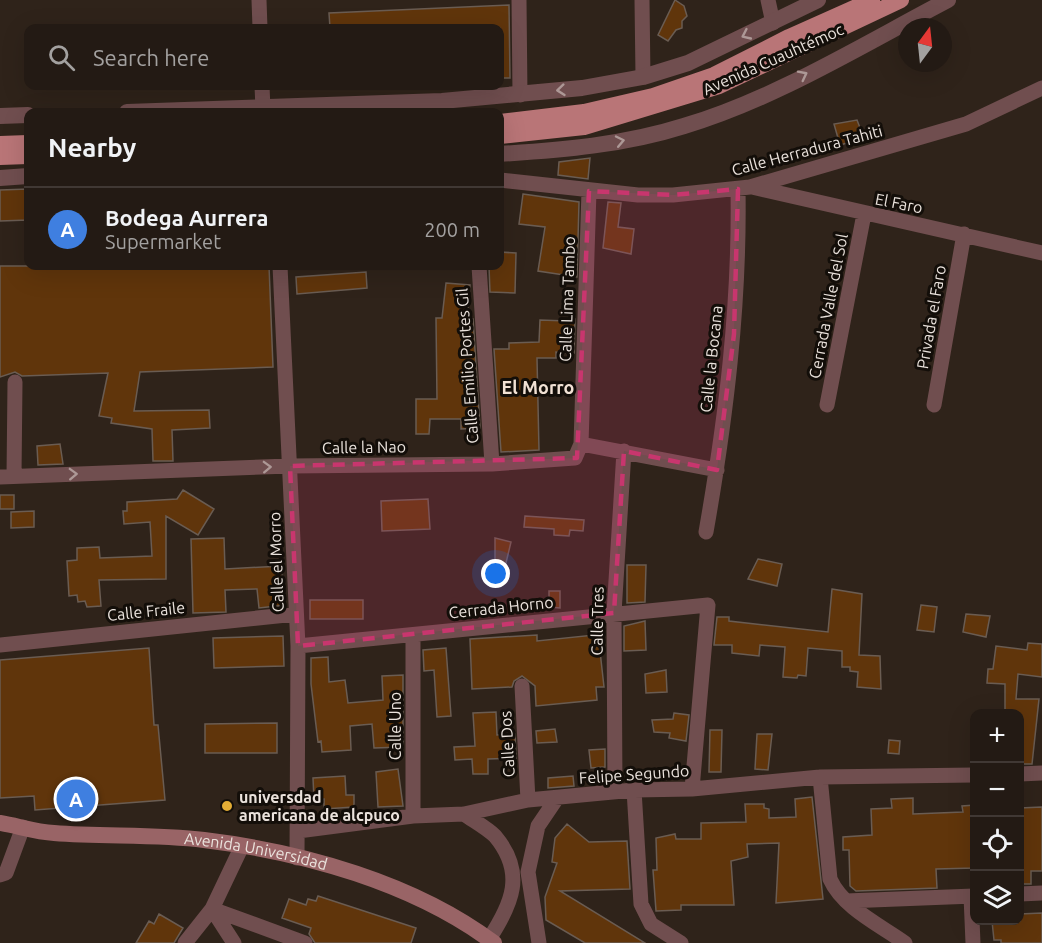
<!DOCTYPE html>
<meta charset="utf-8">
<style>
:root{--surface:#231a14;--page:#2b231d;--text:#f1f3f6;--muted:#a3a1a0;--line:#403834;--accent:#1a73e8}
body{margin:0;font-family:Ubuntu,sans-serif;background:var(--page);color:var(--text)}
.controls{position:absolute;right:18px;bottom:18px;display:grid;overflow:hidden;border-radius:12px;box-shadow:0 6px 24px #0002}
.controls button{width:54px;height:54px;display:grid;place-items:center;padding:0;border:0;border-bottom:2px solid var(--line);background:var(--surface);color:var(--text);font:30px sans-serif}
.compass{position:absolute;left:898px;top:18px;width:54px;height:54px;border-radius:50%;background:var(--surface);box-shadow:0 6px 24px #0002;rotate:15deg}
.you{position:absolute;left:496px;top:574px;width:21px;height:21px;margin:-15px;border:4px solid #fff;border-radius:50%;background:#1a73e8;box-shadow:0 0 0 9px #1a73e833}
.badge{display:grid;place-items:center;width:39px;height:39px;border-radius:50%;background:var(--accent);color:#fff;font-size:20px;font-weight:700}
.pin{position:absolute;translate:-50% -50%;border:3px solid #fff;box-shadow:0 2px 6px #0006}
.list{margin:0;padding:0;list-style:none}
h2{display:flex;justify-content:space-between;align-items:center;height:78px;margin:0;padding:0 24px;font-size:26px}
h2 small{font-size:20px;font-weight:400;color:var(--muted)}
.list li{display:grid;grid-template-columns:39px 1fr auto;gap:18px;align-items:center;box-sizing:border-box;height:84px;padding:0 24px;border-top:2px solid var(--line)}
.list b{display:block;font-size:22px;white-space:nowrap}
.list p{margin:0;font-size:20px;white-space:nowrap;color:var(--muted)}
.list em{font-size:20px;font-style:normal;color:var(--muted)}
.icon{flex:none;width:33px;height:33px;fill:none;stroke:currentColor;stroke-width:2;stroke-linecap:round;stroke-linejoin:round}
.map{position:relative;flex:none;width:1042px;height:943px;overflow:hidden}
.search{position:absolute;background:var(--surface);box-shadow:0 6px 24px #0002;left:24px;top:24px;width:480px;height:66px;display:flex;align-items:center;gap:15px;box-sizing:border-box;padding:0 21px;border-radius:12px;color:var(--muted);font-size:22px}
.panel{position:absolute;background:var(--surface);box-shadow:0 6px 24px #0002;left:24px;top:108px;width:480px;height:162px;border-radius:12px}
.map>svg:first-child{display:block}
.building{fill:#60350b;stroke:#6a5c52;stroke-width:1.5}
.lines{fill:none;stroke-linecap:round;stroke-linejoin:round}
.minor{stroke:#704e4f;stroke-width:15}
.tertiary{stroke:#704e4f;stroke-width:16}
.secondary{stroke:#996466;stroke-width:16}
.primary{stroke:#b97577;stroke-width:16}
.oneway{stroke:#ad9896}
.marked{fill:#c8366e;fill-opacity:0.2;stroke:#c8366e;stroke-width:4.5;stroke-dasharray:12 8;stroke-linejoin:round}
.poi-dot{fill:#e4ad35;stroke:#130e09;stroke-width:2}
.labels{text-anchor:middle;stroke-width:6;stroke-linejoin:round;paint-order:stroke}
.street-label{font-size:16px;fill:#eae2dc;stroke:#130e09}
.poi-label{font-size:16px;font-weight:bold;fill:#eae2dc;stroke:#130e09;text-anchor:start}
.neighbourhood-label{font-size:18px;font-weight:bold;fill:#f1e1d4;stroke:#130e09}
</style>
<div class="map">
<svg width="1042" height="943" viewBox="0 0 1042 943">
<rect width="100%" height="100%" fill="#2f231a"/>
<path class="building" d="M675,0L684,6L687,16L682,21V28L676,30L668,41L658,35Z
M509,5L510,78H500V28H330L329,13Z
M857,120L864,138L840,145L834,124Z
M590,158L588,179L558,175L559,162Z
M28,189V220L0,221V190Z
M523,194L579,202L577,277L538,271L545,227L519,224Z
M608,202L621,203L618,227L634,229L631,254L603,248Z
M500,252L516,253L515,293L490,292L489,266H500Z
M0,266H269L273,367L140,372L134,411L209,410L210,428L172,430L173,461H153L152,429L111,423L112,418L99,416L108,373L22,376L15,372L0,377Z
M366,272L367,288L297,294L296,277Z
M446,283L470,285L467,319H473L480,428L461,429V419H430L429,434H416V399H437L436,318H442Z
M567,319H575L574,353L556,352V358H537L539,450L501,452L494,349H509V343L539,342L540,320L567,321Z
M60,444L63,464L38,465L37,446Z
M183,490L214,509L198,535L166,516V579L99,580L101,606L87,607L85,601L78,602L77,595L69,596L67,561L77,560V548L99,547L100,558L152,556L150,522L124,524L123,511H127V502L177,499Z
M0,495H14V509H0Z
M428,499L430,529L382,531L381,501Z
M34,511V527L11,528V512Z
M525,516L584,520L583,531L570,530L569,536L554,535V529L524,527Z
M224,538L225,569L281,566L285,605L259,608L257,589L225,590L226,612L193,613L191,539Z
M495,538L511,542L505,567L495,565Z
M758,559L782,564L777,586L748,579Z
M627,565H646L645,602L627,603Z
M832,589L862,594L859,655L880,656L881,689L857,687L858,672L850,671V667H842V651L808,648L806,676L798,675L797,678L783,677L785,647L760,645L759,656L732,653V645H714L717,617H729V621L828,632Z
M549,591H560V608L549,607Z
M310,600H363V619H310Z
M921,605L937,607L934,632L917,630Z
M966,614L990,616L986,637L963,632Z
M645,621L646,650L624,651V626Z
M604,634V651H600L604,687H596L597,700L536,706L535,686L522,676L514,681L512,687L472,689L470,639L537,635V641Z
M283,636L284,666L214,668L213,638Z
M1028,643L1042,644V677L1018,674L1016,699H1039L1032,764H1020V714H1005V684L987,683L988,669H993L996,646L1027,650Z
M149,648L154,725H158L165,800L35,810L34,796L0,798V660Z
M446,648L451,716L437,717L434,670L424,671L423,650Z
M328,657L329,682L345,680L348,703L383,700L382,676L403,675V747L374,748L372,724L350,726L351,750L322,752L321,741L318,742L311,684V658Z
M666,670L667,692L646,693L645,674Z
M496,712L497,735L515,734L516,758L488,759V774H473L472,759L455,760L454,747L475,746L473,713Z
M674,713L689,715L686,741L669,738L670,733L654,732L652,720L673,719Z
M277,723V753H205V724Z
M555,729L557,742L537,743L536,731Z
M710,730H722L721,772H709Z
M757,734H772L768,770L755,769Z
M889,740L900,741L899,754L888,753Z
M605,749V767L591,768L589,750Z
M398,769L403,806L378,807L376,772Z
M345,776L346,795H354V807L324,809V799L314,800L313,778Z
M573,776L574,786L548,788V778Z
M812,797L823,899L776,903L779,843L747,844L748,857L731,861L734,905H681V910L656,911L653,870H657L656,838L675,834L676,839H701V823L746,822L745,804H764V808L769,809V818L796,817L795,799Z
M913,798V814L963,812L962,806L975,805V868L936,869L937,888L856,891L850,886L849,850H843V837L872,835L871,809L892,808L891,799Z
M1042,807V871H1031V884H1020V808Z
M567,824L589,842L627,841L630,889L560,891L645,943H585L546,920L545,897L557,863L552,862L555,838Z
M318,896L416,928L411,943H315L309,934L311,928L282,918L289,899L306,905L308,899L316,901Z
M1042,913V943H1001V940H994L992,921H1020V914Z
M159,914L183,928L174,943H136L149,921L154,924Z"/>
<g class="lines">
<path class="minor" d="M259,0L260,28
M519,0L520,95
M642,0L643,77
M768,0L773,23
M262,86L263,109
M500,180L638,195H673L750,187L966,124L1042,88
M752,187L1042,253
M280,266L298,646L297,858
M479,266L492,464
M827,405L864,214
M934,405L964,234
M581,444L717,470
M14,476L15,382
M0,477L290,466L492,464L575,458L581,444L589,191
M706,532C726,418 740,304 738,189
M413,635V816
M0,645L296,614
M298,646L708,605L692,789
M522,686L528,800
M1020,774L1042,773
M820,777L830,879C843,908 880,925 905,943
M634,790L641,904L651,924L681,943
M615,792L614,613L624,451
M464,814C474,821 487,828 495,836C526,873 512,904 489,939
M298,831L413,816L464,814L528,800L634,790L692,789L820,777L974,775
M0,875L6,873L23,827
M1020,894L1042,893
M971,896L973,943
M846,901L974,896
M212,909L305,943
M212,909L234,943
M185,943L212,909L242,846
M539,943L528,872L538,826L557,798"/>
<path class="tertiary" d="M127,112L442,101L582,88L643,77L688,63L818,0
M0,116L28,115
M500,154C562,150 624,145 684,126C775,99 864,44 948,0
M0,178L28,176"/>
<path class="secondary" id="s1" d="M0,823C18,826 36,832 54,833C104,837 155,834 204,840C303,852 414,883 494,943"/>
<path class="primary" d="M500,122L584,112L653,96L714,75L789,37L872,0
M500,136L584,127L719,86L901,0
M0,144L28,143
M0,157L28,156"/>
</g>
<defs><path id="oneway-chevron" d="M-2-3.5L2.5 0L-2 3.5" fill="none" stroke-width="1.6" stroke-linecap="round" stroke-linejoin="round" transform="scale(1.5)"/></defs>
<g class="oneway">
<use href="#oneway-chevron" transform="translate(746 35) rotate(155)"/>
<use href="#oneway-chevron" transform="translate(803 75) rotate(-27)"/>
<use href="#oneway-chevron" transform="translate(561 90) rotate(174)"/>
<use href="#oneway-chevron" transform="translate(620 141) rotate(-12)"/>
<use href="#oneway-chevron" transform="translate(267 467) rotate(-2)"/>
<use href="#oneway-chevron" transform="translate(73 474) rotate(-2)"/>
</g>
<path class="marked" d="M738,189L734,334L717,470L624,451L614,613L298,646L290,466L577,458L589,191L673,195Z"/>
<circle class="poi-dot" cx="227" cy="806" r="6"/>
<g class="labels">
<g class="street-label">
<text transform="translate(773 59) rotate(-24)" y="6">Avenida Cuauhtémoc</text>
<text transform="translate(807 150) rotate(-15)" y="6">Calle Herradura Tahiti</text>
<text transform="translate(899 203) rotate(11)" y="6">El Faro</text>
<text transform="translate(567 299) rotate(-88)" y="6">Calle Lima Tambo</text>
<text transform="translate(828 306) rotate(-79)" y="6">Cerrada Valle del Sol</text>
<text transform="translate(931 317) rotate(-80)" y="6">Privada el Faro</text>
<text transform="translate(711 359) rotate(-84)" y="6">Calle la Bocana</text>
<text transform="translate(467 366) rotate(-94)" y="6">Calle Emilio Portes Gil</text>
<text transform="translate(364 447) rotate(-1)" y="6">Calle la Nao</text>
<text transform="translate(276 562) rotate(-92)" y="6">Calle el Morro</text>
<text transform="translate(501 607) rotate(-6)" y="6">Cerrada Horno</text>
<text transform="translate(146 611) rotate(-6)" y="6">Calle Fraile</text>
<text transform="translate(597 621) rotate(-89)" y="6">Calle Tres</text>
<text transform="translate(395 726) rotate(-90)" y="6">Calle Uno</text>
<text transform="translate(507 744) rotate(-93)" y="6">Calle Dos</text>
<text transform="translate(634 774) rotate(-4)" y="6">Felipe Segundo</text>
<text dy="6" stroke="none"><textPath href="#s1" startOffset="258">Avenida Universidad</textPath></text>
</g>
<g class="poi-label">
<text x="239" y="803">universdad<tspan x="239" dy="18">americana de alcpuco</tspan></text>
</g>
<g class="neighbourhood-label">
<text x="538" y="394">El Morro</text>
</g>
</g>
</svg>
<div class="controls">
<button>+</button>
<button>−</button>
<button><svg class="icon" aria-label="locate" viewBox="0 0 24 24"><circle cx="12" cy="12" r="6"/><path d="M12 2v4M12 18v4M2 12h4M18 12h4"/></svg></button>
<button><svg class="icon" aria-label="layers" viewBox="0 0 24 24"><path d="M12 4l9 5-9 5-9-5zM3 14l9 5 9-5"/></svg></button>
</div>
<svg class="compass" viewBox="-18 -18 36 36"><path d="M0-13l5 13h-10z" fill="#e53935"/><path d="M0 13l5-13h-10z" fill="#a3a1a0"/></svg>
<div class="you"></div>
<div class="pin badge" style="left:76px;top:799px;background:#3f7fe0">A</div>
<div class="search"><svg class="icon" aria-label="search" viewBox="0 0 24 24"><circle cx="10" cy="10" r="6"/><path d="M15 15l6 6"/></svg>Search here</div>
<section class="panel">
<h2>Nearby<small></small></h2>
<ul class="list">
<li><span class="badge" style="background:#3f7fe0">A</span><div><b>Bodega Aurrera</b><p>Supermarket</p></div><em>200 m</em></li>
</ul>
</section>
</div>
